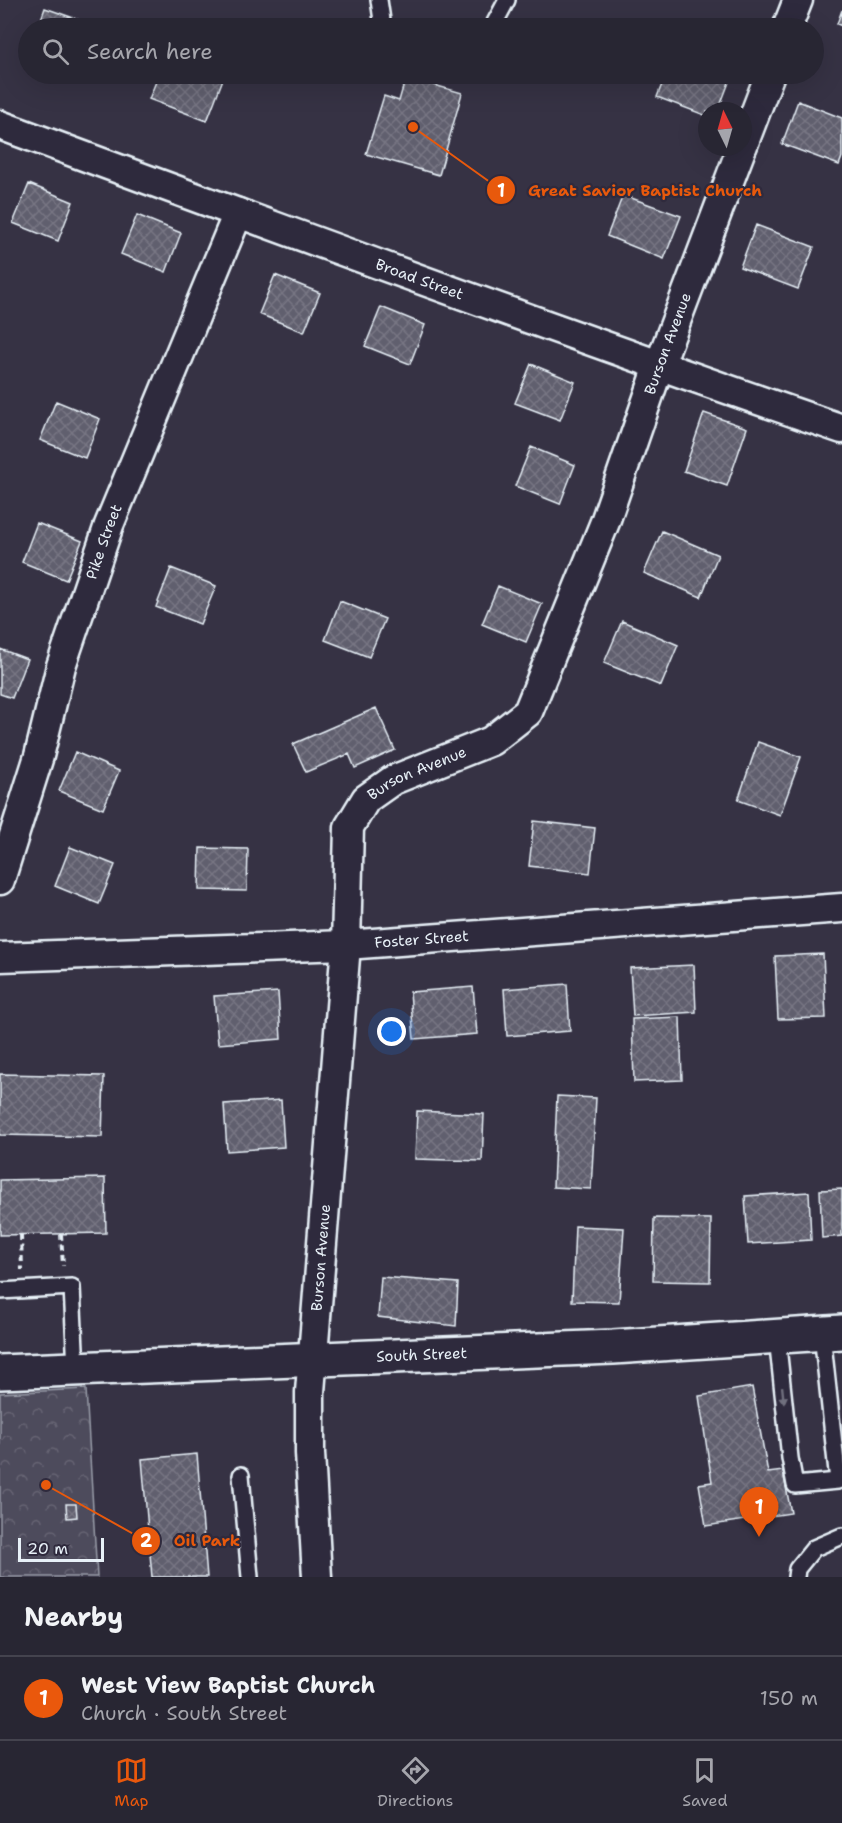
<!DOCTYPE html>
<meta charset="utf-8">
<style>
:root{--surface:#282633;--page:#34323f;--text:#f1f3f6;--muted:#a5a5ac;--line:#44434e;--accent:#ea580c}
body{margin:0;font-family:"Shantell Sans",sans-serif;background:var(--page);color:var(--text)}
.compass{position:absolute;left:698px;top:102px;width:54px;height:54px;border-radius:50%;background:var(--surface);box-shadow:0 6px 24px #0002;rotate:355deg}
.scale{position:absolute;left:18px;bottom:15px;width:86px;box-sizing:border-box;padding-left:6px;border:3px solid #e8f1f8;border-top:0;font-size:16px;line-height:21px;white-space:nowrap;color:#e8f1f8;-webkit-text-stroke:4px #2f2a3d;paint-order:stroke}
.you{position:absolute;left:392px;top:1032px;width:21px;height:21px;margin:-15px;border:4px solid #fff;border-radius:50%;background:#1a73e8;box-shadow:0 0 0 9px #1a73e833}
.badge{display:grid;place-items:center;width:39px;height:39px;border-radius:50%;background:var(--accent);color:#fff;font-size:20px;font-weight:700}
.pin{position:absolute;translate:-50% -50px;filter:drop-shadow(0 2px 3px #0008)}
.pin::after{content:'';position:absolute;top:32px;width:21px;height:18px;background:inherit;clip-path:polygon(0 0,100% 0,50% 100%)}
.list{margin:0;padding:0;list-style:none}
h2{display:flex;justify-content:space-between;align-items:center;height:78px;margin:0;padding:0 24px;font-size:26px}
h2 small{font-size:20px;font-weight:400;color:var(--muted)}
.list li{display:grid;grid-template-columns:39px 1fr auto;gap:18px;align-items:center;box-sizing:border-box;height:84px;padding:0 24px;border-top:2px solid var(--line)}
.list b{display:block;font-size:22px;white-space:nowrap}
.list p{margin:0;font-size:20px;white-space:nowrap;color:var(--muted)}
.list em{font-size:20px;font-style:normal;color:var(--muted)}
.icon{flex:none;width:33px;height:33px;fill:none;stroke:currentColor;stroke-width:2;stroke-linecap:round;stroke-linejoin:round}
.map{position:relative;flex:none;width:842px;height:1577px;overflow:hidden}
.search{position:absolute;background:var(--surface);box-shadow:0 6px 24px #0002;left:18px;right:18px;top:18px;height:66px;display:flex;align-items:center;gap:15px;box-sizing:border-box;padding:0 21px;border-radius:33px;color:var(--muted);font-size:22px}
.sheet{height:162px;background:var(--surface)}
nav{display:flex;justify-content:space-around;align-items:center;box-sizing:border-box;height:84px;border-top:2px solid var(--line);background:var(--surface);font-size:16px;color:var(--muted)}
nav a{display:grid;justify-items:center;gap:3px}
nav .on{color:var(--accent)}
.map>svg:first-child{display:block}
.park{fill:url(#park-crowns);stroke:#9a9eaa;stroke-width:1.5}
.building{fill:url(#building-cross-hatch);stroke:#e8f1f8;stroke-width:1.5}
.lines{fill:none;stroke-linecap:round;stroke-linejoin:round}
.service-casing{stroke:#e8f1f8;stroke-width:20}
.minor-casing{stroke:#e8f1f8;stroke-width:33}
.tertiary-casing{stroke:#e8f1f8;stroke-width:38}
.path{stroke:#e8f1f8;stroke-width:4;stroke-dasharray:6 4.5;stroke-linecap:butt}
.service{stroke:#2f2a3d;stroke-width:15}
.minor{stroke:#2f2a3d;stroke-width:28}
.tertiary{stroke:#2f2a3d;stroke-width:33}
.oneway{fill:#70707e}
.labels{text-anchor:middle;stroke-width:4.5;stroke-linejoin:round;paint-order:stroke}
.street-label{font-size:15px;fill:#e8f1f8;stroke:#2f2a3d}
.leader{fill:none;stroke:#e8590c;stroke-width:2}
.callout-dot{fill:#e8590c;stroke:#2f2a3d;stroke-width:2}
.mark-label{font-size:18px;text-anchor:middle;font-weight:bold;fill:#fff}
.callout-label{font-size:16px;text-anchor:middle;font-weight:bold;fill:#e8590c;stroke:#2f2a3d;stroke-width:4.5;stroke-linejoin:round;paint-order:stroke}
</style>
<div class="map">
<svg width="842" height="1577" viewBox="0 0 842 1577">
<defs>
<pattern id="park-crowns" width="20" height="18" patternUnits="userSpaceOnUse" patternTransform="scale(1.5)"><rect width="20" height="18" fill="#4d4b5c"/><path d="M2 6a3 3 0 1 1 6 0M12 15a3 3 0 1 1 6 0" fill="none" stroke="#676574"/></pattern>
<pattern id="building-cross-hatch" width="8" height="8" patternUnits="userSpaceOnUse" patternTransform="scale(1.5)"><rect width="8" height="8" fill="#605e6e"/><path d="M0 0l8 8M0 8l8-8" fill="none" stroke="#777683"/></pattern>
</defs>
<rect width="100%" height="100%" fill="#363244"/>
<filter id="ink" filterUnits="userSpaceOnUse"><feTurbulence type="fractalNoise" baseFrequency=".0167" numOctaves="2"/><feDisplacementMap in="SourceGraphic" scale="12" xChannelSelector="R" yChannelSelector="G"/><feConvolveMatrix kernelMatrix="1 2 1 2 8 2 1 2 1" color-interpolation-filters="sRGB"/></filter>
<g filter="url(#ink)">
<path class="park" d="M86,1389L97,1577H0V1393Z"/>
<path class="building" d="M45,8L88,23L86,28H38Z
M842,10V26L837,24Z
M47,74H69L66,81Z
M159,74H209L223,79L207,121L149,99Z
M666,74H722L731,77L718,111H707V116L657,97Z
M406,77L462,93L439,175L366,154L384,96L399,101Z
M798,101L842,118V157L839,165L782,144Z
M29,184L73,202L58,241L13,223Z
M623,195L681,216L664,259L607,236Z
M137,215L181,233L166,272L121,254Z
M756,225L814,247L798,289L740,267Z
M275,275L320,293L304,332L259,314Z
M381,307L425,325L410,364L365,346Z
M531,364L575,382L560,420L515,403Z
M56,401L100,419L85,458L40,440Z
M704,413L747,428L727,486L684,471Z
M531,447L575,465L560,504L515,486Z
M37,523L82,541L66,580L22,562Z
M662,531L718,555L701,597L644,573Z
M171,568L216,586L200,624L156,607Z
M498,586L542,604L526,642L482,624Z
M340,601L385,619L369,657L325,640Z
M622,621L678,645L661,686L604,663Z
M0,649L27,659L12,698L0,694Z
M376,708L395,750L355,768L349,754L306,772L293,744Z
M758,742L801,757L780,815L738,800Z
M75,752L119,771L103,809L59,791Z
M534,821L595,828L590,873L529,866Z
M70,847L115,865L99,904L55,886Z
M200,848L248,849L247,891L199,890Z
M823,954L826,1018L778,1019L775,956Z
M694,965L696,1012L633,1016L630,968Z
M567,984L570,1031L507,1036L504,989Z
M473,987L477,1034L414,1039L410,992Z
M278,992L281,1039L218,1044L214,996Z
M680,1017L682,1080L634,1082L632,1019Z
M0,1074L104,1076L102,1137L0,1135Z
M557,1096L596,1098L591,1189L553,1187Z
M281,1100L284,1147L227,1151L224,1104Z
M417,1111L484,1114L482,1161L415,1159Z
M105,1178L106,1233L0,1235V1180Z
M842,1189V1236L822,1238L820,1190Z
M809,1192L811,1240L748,1244L745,1196Z
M654,1218L711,1219L710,1282L653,1281Z
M575,1226L624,1228L619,1302L572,1301Z
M381,1277L458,1283L456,1326L378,1317Z
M752,1387L768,1473L783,1471L791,1513L706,1526L699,1484L712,1482L699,1396Z
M197,1454L207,1577H152L142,1459Z
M66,1504H76L77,1517L67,1518Z"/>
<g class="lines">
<g class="service-casing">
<path id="service" d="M379,0L383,27L389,28
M492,28L507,0
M0,1291L72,1287L76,1369
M777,1337L790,1458L795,1485L838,1481L822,1334
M241,1475L250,1577
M796,1577L797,1569L814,1548L842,1536"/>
</g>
<g class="minor-casing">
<g id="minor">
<path d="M787,28L798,0"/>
<path id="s1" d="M0,125C280,229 560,332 842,429"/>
<path d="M743,145L770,74"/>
<path id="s2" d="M0,880L39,756L61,666L109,525L238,213"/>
<path id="s3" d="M0,957L346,945L842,908"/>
<path id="s4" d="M317,1577L310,1453V1392L346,945L349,827L366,799L393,780L491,741L528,712L605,522L659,366L742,147"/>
</g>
</g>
<g class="tertiary-casing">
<g id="tertiary">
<path id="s5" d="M0,1372L613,1347L842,1332"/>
</g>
</g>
<path class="path" d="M61,1234L63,1266
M21,1235L22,1270"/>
<use href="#service" class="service"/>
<use href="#minor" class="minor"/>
<use href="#tertiary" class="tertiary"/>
</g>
<defs><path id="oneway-solid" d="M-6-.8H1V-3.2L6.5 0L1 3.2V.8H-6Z" transform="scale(1.5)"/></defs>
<use class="oneway" href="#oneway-solid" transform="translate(783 1395) rotate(84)"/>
</g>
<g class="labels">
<g class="street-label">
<text dy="5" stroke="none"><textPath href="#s1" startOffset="447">Broad Street</textPath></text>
<text dy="5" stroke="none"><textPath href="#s4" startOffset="1364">Burson Avenue</textPath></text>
<text dy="5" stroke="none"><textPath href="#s2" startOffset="354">Pike Street</textPath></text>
<text dy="5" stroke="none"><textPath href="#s4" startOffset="842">Burson Avenue</textPath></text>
<text dy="5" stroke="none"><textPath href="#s3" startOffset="422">Foster Street</textPath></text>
<text dy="5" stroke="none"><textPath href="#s4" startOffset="320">Burson Avenue</textPath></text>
<text dy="5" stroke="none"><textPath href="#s5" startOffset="422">South Street</textPath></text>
</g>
</g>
<path class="leader" d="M413 127L501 190M46 1485L146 1541"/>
<g class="callout-dot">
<circle cx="413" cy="127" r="6"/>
<circle cx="46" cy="1485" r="6"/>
<circle cx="501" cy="190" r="15"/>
<circle cx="146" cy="1541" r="15"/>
</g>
<g class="mark-label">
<text x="501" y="197">1</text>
<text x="146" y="1547">2</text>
</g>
<g class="callout-label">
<text x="645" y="196">Great Savior Baptist Church</text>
<text x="207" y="1546">Oil Park</text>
</g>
</svg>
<svg class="compass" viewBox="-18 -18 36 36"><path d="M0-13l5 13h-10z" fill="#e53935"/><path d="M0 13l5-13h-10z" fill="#a5a5ac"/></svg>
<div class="scale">20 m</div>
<div class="you"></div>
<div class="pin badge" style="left:759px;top:1537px">1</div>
<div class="search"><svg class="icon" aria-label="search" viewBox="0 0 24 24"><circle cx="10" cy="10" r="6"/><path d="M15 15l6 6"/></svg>Search here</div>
</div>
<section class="sheet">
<h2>Nearby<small></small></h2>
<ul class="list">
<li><span class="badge">1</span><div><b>West View Baptist Church</b><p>Church · South Street</p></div><em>150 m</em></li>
</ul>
</section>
<nav>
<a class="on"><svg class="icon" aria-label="map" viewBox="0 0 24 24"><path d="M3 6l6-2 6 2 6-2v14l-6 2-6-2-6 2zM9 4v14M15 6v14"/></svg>Map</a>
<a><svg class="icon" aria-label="directions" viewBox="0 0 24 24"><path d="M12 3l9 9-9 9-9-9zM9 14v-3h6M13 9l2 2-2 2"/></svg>Directions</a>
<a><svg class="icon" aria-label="saved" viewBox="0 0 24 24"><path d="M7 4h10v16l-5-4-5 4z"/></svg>Saved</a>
</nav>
